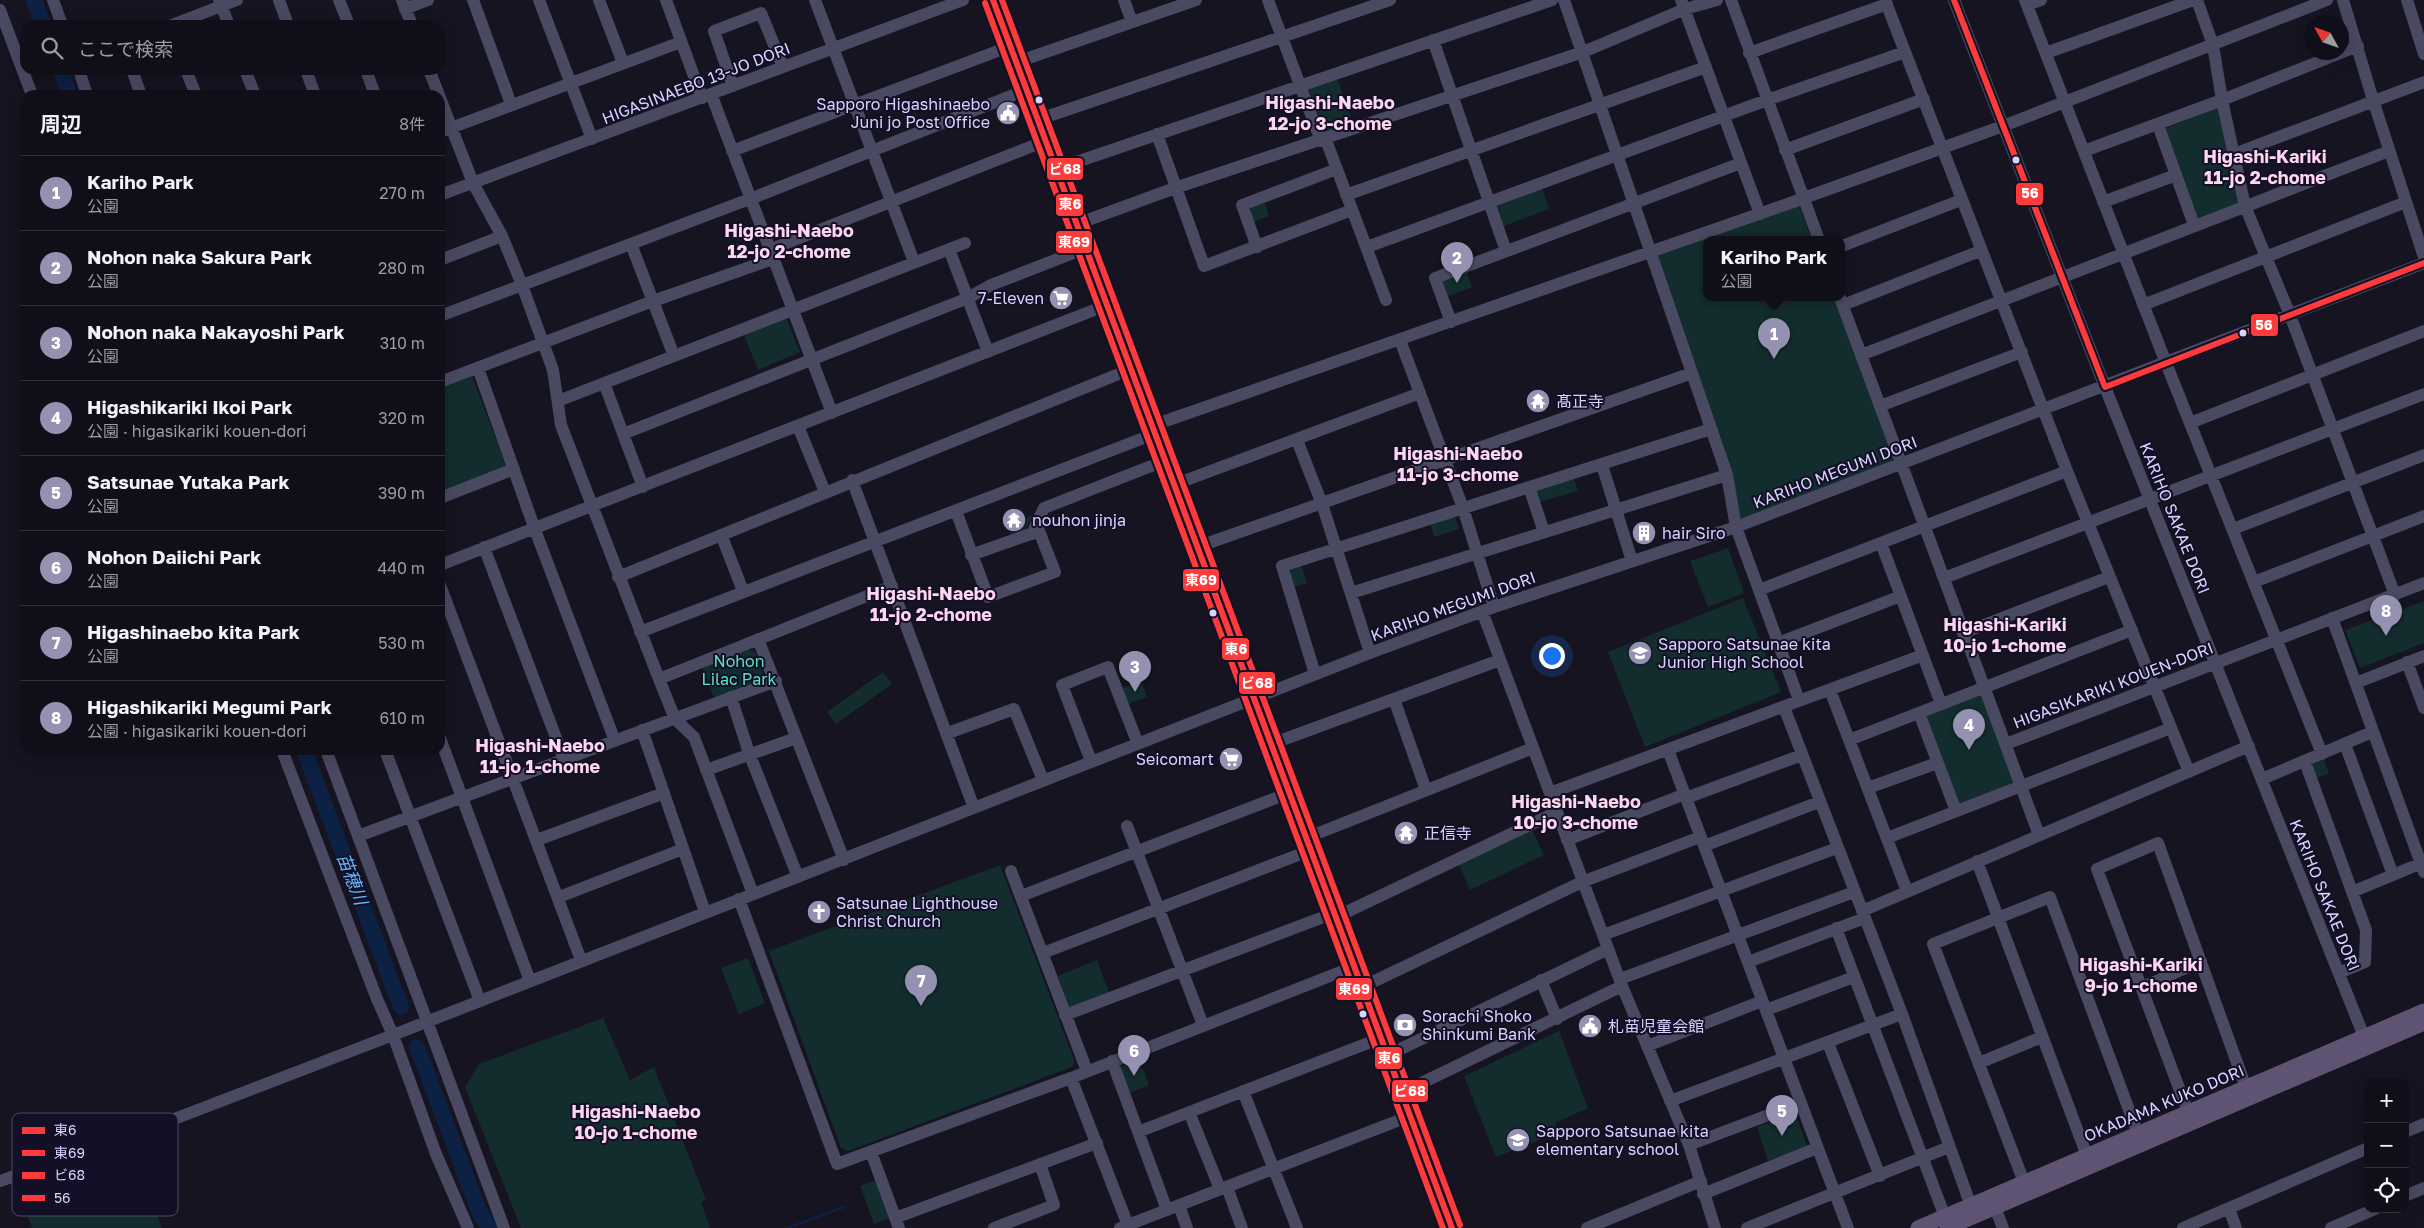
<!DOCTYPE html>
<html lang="ja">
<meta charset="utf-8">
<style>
:root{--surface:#100f19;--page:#191822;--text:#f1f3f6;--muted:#9c9ca2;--line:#302f38;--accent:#9591b1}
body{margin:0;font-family:"Golos Text","Noto Sans JP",sans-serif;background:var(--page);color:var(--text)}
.controls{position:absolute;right:15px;bottom:15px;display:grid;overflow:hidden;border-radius:10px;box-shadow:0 5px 20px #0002}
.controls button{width:45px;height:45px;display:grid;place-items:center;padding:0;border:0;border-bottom:1px solid var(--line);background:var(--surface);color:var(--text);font:25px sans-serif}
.compass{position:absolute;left:2304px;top:15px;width:45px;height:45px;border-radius:50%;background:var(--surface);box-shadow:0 5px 20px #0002;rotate:310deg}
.you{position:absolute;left:1551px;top:655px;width:18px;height:18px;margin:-12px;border:4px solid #fff;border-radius:50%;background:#1a73e8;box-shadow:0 0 0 8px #1a73e833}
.badge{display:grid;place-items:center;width:32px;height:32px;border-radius:50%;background:var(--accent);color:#fff;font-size:16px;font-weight:700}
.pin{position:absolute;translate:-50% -41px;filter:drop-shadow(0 1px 2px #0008)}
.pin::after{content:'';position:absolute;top:26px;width:18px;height:15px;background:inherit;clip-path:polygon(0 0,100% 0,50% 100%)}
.popup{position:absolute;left:1703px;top:236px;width:142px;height:65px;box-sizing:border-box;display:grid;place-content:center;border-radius:10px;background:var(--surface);filter:drop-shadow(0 1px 4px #0005);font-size:16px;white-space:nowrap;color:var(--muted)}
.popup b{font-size:19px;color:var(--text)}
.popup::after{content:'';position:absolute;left:50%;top:100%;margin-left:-10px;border:10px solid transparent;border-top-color:var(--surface)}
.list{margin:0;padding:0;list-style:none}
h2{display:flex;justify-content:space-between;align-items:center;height:65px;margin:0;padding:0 20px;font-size:21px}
h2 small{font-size:16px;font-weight:400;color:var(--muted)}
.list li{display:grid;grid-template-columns:32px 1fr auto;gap:15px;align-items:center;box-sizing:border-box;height:75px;padding:0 20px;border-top:1px solid var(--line)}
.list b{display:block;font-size:19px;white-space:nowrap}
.list p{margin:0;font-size:16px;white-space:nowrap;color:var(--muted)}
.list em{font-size:16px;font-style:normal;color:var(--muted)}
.icon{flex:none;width:28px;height:28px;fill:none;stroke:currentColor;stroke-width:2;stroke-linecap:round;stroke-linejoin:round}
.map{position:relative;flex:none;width:2424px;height:1228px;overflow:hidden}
.search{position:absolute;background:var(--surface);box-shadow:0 5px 20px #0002;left:20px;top:20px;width:425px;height:55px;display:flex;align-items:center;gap:12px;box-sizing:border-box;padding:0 18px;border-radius:15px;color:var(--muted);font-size:19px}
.panel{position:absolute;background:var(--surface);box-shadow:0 5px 20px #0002;left:20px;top:90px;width:425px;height:665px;border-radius:15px}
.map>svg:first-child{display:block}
.green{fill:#132c2d}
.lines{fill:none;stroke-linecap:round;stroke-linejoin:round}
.stream{stroke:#0d2144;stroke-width:2.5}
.river{stroke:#0d2144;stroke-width:16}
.minor{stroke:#4a4962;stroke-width:12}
.major{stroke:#5e5373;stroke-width:15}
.bus-1-casing{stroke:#130f26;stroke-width:10}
.bus-2-casing{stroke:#130f26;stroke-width:10}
.bus-3-casing{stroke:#130f26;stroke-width:10}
.bus-4-casing{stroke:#130f26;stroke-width:10}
.bus-1{stroke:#ff3a3a;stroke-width:6}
.bus-2{stroke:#ff3a3a;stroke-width:6}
.bus-3{stroke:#ff3a3a;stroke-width:6}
.bus-4{stroke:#ff3a3a;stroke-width:6}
.bus-dot{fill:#d9d4ff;stroke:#130f26;stroke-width:2}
.labels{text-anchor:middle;stroke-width:4;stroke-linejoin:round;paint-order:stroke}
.street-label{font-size:16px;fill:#d9d4ff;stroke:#130f26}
.poi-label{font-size:16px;fill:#d9d4ff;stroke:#130f26;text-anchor:start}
.park-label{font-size:16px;fill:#5fe0c0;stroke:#130f26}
.neighbourhood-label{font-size:18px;font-weight:bold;fill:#ffd6f0;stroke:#130f26}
.water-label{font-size:18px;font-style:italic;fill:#62b6ff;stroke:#130f26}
.key{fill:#130f26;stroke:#4e4a67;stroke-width:1}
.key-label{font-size:14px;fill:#d9d4ff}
.line-badge{stroke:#130f26;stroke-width:2}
.badge-label{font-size:14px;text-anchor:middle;font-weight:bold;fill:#fff}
</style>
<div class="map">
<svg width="2424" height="1228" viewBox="0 0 2424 1228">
<rect width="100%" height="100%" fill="#161421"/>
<path class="green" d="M1337,78L1353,123L1325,134L1309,89Z
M2219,107L2239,203L2197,220L2164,129Z
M1542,188L1549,209L1504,226L1496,205Z
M1265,203L1269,216L1253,222L1249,208Z
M1799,205L1812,240H1706V298H1834L1897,463L1735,525L1656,255Z
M1466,270L1472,287L1448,296L1442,279Z
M786,318L800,352L758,370L744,335Z
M472,376L507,468L440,494V388Z
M1573,476L1578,491L1540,502L1535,487Z
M1454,514L1459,529L1434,537L1430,522Z
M1033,515L1025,530L1011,536L1007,525Z
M1728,548L1744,593L1708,607L1690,561Z
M1301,565L1307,583L1293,588L1286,570Z
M1743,598L1781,692L1645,747L1608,652Z
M2424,601V643L2360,668L2345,630Z
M748,649L756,653L763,673L759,681L714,698L702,667Z
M883,672L892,684L836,724L827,712Z
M1141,681L1147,697L1128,704L1122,688Z
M1982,694L2015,784L1957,806L1924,716Z
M2324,760L2329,773L2315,779L2309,766Z
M1532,830L1544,855L1470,890L1459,864Z
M1000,865L1075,1062L1072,1067L848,1151L841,1148L769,951Z
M748,958L765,1003L739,1014L721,968Z
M1097,960L1109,993L1069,1008L1058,976Z
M603,1018L630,1080L654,1067L706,1200L701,1202L710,1228H521L465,1087L479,1064Z
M1559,1031L1588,1108L1555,1123L1559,1132L1496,1157L1464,1076Z
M1139,1059L1149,1085L1130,1093L1119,1067Z
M1795,1112L1807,1146L1768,1161L1757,1127Z
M131,1145L162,1228H32L18,1191Z
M876,1180L891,1218L874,1224L860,1186Z"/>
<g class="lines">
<path class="stream" d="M788,1228L844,1207"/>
<path class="river" d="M34,0L43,25
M61,70L69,95
M304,750L401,1007
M417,1047L479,1211L489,1228"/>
<path class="minor" d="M53,0L62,25
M219,0L229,25
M279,0L288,25
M339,0L349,25
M402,0L412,25
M473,0L511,104
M539,0L592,139
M599,0L623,63
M666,0L702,98
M815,0L914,262
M993,0L1311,850L1350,960L1452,1228
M1124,0L1132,22
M1268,0L1321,141
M1564,0L1727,475L1736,527L1799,700
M1681,0L1760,214
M1731,0L1819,240
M1885,0L2067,471L2189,772
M1954,0L2105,387L2367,1044
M2025,0L2166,363L2322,754
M2197,0L2213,45L2222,100L2245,206L2290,315L2395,595
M2343,0L2373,100L2424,257
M2407,0L2424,54
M2027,5L2041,0
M405,9L428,0
M0,10L32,95
M172,25L237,0
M1433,40L1506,251
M1749,53L1887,4
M2046,53L2193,0
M1017,62L1196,0
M79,70L87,95
M132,70L141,95
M186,70L196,95
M245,70L255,95
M306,70L315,95
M366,70L375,95
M429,70L439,95
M733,86L714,31L761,13L783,67
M711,94L832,413
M440,98L473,183L502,236L522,285L553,370L561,425L659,679L675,719L694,737L753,894
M1037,120L1390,0
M2158,125L2194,225
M440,132L681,42
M1157,134L1204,266L1352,210
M1326,140L1386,300
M1785,150L1924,99
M732,151L1011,46
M2084,151L2222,100L2358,46
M2234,154L2424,82
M1056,169L1552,0
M440,195L963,0
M1346,195L1706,67
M2103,202L2176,175
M1077,224L1175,188L1583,52L1685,9L1717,0
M631,244L674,356
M1842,246L1961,200
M1257,247L1242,205L1337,169
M1367,247L1767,100L1905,52
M949,249L988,352
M769,250L1045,141
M440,260L502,236
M1840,298L2039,835
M1843,305L1980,251
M2143,305L2406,202
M440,316L755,197L1026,90
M1451,322L1435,278L1741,163
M1400,340L1463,508L1494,607
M1861,355L2389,151
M478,368L534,527L615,741
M440,382L653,301L773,259
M604,383L643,487
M558,401L965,243
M1880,406L2022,352
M2190,423L2424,331
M798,426L825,492
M1151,426L1793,202L2003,126L2327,0
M623,434L968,298L991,285L1086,248
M1297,440L1322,504L1370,653
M1602,465L1632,561
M852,480L974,808
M1173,485L1420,393
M1529,487L1544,532
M440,498L514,469
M956,511L988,597L1055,572L1039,531L971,555
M2233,529L2424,455
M1032,534L1044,508L1164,461
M722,537L743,591
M1881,543L1941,704
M484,547L564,759
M1197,547L1692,373
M440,565L1107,305
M618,577L1131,369
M1944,578L2424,394
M2254,582L2424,516
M440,585L581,960
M1759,590L2067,471
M1351,593L1727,475
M1482,611L1622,986L1689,1145L1715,1228
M2332,618L2424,872
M640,632L1154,434
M1963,633L2109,577
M758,639L844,860
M1778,643L1901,596
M2407,662L2424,708
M1315,674L1282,566L1711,429
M659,679L892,586
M2356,683L2424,656
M1830,690L1907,891
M731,697L749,753L798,877
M1394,699L1426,790
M1784,707L1902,1014L1971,1206
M1919,713L1956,811
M642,730L705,912
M948,733L1014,709L1043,780
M440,738L530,981
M1849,740L2132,630
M1271,744L1500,660
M2006,744L2424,583
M2345,744L2393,875
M282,750L377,999L393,1035L436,1154L468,1228
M326,750L504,1228
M385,750L480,1001
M1668,750L1848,1228
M1091,761L1062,685L1108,667L1138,744
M2305,762L2366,930L2365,962L2339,973
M706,770L796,738
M2262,779L2372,732
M1868,788L1937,763
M1550,793L1923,655
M1686,798L1802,755
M1127,826L1203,1025
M358,836L776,681
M1306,838L1533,748
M1887,838L2171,728
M537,840L664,793
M1567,840L1685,794
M1704,846L1819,802
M1977,861L2087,1156
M1011,871L1087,1071
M2352,892L2424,862
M1021,896L1289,793
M559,897L683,849
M739,899L837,1164L1071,1078L1353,967
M1862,911L2249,746
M1336,917L1557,812
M1836,928L1945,1217
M1603,935L1837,848
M1043,953L1311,850
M1748,962L1865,918
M1620,979L1854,892
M1541,980L1557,1019
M2143,987L2201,961
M1360,988L1582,882L1700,837
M1766,1010L1854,977
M1065,1015L1334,913
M1828,1043L1880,1176
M1647,1046L1762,1001
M1388,1055L1608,949
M1112,1061L1167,1210
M1979,1063L2042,1037
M1071,1078L1129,1228
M1243,1091L1297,1228
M1401,1093L1622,986
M1670,1101L1902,1014
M1189,1112L1220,1189
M2188,1112L2097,869L2158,843L2249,1096
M1138,1132L1381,1038
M2405,1132L2424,1124
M1689,1145L1800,1103
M871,1152L899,1228
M0,1181L169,1121L393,1035L1370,653L1494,607L1736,527L2424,263
M2024,1182L1933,944L2050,897L2138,1134
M1227,1187L1242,1228
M1703,1194L1817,1148
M2405,1196L2424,1188
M1992,1200L2003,1228
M1179,1205L1187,1228
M2229,1208L2236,1228
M895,1218L1097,1143
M994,1228L1054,1205L1040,1164
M1120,1228L1410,1116
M1587,1228L1701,1181
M1747,1228L1949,1147
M2183,1228L2368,1148
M2331,1228L2375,1209"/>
<path class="major" d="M1918,1228L2424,1011
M1947,1228L2424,1023"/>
<g class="bus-1-casing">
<path id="bus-1" d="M993,0L1452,1228"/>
</g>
<g class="bus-2-casing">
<path id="bus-2" d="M985,3L1443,1228"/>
</g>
<g class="bus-3-casing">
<path id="bus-3" d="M1002,0L1460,1225"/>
</g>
<g class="bus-4-casing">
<path id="bus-4" d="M1954,0L2105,387
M2105,387L2424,263"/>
</g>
<use href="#bus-1" class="bus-1"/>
<use href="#bus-2" class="bus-2"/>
<use href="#bus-3" class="bus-3"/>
<use href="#bus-4" class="bus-4"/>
</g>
<defs>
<g id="civic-disc" transform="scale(1.25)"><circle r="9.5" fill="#9591b1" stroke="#130f26"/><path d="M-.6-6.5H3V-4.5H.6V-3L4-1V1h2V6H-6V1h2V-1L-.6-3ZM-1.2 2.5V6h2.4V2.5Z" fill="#fff"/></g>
<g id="supermarket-disc" transform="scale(1.25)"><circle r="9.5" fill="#9591b1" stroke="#130f26"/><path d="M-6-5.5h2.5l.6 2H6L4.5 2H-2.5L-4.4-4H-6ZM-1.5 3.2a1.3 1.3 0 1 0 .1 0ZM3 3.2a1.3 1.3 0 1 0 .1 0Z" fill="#fff"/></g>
<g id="temple-disc" transform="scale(1.25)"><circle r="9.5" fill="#9591b1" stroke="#130f26"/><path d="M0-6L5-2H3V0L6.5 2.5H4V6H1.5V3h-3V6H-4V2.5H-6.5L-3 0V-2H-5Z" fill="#fff"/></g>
<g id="building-disc" transform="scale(1.25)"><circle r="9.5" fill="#9591b1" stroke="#130f26"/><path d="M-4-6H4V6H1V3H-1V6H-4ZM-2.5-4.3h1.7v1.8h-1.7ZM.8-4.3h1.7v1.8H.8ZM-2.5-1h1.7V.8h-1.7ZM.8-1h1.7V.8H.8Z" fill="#fff"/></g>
<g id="school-disc" transform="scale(1.25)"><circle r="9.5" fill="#9591b1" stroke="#130f26"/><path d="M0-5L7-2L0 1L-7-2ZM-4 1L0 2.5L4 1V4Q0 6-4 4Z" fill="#fff"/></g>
<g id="church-disc" transform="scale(1.25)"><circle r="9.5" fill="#9591b1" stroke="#130f26"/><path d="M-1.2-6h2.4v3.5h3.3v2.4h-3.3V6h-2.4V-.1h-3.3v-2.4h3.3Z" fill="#fff"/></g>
<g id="bank-disc" transform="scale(1.25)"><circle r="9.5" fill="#9591b1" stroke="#130f26"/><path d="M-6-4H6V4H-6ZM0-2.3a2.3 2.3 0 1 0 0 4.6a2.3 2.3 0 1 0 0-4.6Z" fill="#fff"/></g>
</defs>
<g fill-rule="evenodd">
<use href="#civic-disc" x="1008" y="113"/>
<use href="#supermarket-disc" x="1061" y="298"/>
<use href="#temple-disc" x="1538" y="401"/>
<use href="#temple-disc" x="1014" y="520"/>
<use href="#building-disc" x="1644" y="533"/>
<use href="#school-disc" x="1640" y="653"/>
<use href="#supermarket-disc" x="1231" y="759"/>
<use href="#temple-disc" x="1406" y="833"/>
<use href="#church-disc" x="819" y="912"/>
<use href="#bank-disc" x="1405" y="1025"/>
<use href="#civic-disc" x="1590" y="1026"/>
<use href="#school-disc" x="1518" y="1140"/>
</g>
<g class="bus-dot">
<circle cx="1039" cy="100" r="4.5"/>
<circle cx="2016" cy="160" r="4.5"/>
<circle cx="2243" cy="333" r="4.5"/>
<circle cx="1213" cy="613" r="4.5"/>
<circle cx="1363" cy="1014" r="4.5"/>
</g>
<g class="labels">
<g class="street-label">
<text transform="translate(696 83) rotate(-21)" y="6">HIGASINAEBO 13-JO DORI</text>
<text transform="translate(1835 472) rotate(-21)" y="6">KARIHO MEGUMI DORI</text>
<text transform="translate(2175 518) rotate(68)" y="6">KARIHO SAKAE DORI</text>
<text transform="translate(1453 606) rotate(-20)" y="6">KARIHO MEGUMI DORI</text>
<text transform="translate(2113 685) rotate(-21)" y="6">HIGASIKARIKI KOUEN-DORI</text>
<text transform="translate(2325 895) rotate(68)" y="6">KARIHO SAKAE DORI</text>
<text transform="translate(2164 1103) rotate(-23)" y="6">OKADAMA KUKO DORI</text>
</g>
<g class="poi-label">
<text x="990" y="110" text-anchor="end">Sapporo Higashinaebo<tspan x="990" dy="18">Juni jo Post Office</tspan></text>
<text x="1044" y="304" text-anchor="end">7-Eleven</text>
<text x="1556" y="407">髙正寺</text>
<text x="1032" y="526">nouhon jinja</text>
<text x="1662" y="539">hair Siro</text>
<text x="1658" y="650">Sapporo Satsunae kita<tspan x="1658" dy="18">Junior High School</tspan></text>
<text x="1214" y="765" text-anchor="end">Seicomart</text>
<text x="1424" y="839">正信寺</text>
<text x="836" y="909">Satsunae Lighthouse<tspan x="836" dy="18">Christ Church</tspan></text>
<text x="1422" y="1022">Sorachi Shoko<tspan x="1422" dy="18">Shinkumi Bank</tspan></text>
<text x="1608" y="1032">札苗児童会館</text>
<text x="1536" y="1137">Sapporo Satsunae kita<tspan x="1536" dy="18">elementary school</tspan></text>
</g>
<g class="park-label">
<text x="739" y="667">Nohon<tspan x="739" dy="18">Lilac Park</tspan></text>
</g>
<g class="neighbourhood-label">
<text x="1330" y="109">Higashi-Naebo<tspan x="1330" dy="21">12-jo 3-chome</tspan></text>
<text x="2265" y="163">Higashi-Kariki<tspan x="2265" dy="21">11-jo 2-chome</tspan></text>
<text x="789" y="237">Higashi-Naebo<tspan x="789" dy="21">12-jo 2-chome</tspan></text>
<text x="1458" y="460">Higashi-Naebo<tspan x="1458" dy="21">11-jo 3-chome</tspan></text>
<text x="931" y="600">Higashi-Naebo<tspan x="931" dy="21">11-jo 2-chome</tspan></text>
<text x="2005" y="631">Higashi-Kariki<tspan x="2005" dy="21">10-jo 1-chome</tspan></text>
<text x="540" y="752">Higashi-Naebo<tspan x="540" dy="21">11-jo 1-chome</tspan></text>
<text x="1576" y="808">Higashi-Naebo<tspan x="1576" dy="21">10-jo 3-chome</tspan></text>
<text x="2141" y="971">Higashi-Kariki<tspan x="2141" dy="21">9-jo 1-chome</tspan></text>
<text x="636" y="1118">Higashi-Naebo<tspan x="636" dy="21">10-jo 1-chome</tspan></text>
</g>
<g class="water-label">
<text transform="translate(352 879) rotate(69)" y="6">苗穂川</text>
</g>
</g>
<rect x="12" y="1113" width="166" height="103" rx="8" class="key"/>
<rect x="22" y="1127" width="23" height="7" fill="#ff3a3a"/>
<rect x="22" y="1150" width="23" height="6" fill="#ff3a3a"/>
<rect x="22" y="1172" width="23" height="7" fill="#ff3a3a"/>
<rect x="22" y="1195" width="23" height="6" fill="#ff3a3a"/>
<g class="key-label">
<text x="54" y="1135">東6</text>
<text x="54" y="1158">東69</text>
<text x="54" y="1180">ビ68</text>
<text x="54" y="1203">56</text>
</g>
<g class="line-badge">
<rect x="1046" y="157" width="38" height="24" rx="5" fill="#ff3a3a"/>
<rect x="2015" y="182" width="29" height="24" rx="5" fill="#ff3a3a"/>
<rect x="1055" y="193" width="29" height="24" rx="5" fill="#ff3a3a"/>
<rect x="1055" y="230" width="38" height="24" rx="5" fill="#ff3a3a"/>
<rect x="2250" y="313" width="29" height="24" rx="5" fill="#ff3a3a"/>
<rect x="1182" y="568" width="38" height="24" rx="5" fill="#ff3a3a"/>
<rect x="1221" y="637" width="29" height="24" rx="5" fill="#ff3a3a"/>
<rect x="1238" y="671" width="38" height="24" rx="5" fill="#ff3a3a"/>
<rect x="1335" y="977" width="38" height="24" rx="5" fill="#ff3a3a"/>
<rect x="1374" y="1046" width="29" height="24" rx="5" fill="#ff3a3a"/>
<rect x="1391" y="1079" width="38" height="24" rx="5" fill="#ff3a3a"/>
</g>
<g class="badge-label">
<text x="1065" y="174">ビ68</text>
<text x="2030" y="198">56</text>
<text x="1070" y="209">東6</text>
<text x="1074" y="247">東69</text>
<text x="2264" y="330">56</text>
<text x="1201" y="585">東69</text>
<text x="1236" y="654">東6</text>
<text x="1257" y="688">ビ68</text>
<text x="1354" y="994">東69</text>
<text x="1389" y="1063">東6</text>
<text x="1410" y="1096">ビ68</text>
</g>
</svg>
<div class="controls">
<button>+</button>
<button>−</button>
<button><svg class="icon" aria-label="locate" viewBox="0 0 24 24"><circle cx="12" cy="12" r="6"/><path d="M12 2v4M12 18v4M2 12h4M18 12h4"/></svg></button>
</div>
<svg class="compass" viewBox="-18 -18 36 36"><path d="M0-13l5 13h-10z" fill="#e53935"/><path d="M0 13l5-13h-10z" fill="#9c9ca2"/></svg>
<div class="you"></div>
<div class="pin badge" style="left:1774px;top:359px">1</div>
<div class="popup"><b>Kariho Park</b>公園</div>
<div class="pin badge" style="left:1457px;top:283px">2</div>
<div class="pin badge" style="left:1135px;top:692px">3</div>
<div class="pin badge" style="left:1969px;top:750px">4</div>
<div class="pin badge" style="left:1782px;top:1136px">5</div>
<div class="pin badge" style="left:1134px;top:1076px">6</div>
<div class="pin badge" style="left:921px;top:1006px">7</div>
<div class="pin badge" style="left:2386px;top:636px">8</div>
<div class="search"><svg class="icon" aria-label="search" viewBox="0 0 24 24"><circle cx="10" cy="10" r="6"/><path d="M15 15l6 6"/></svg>ここで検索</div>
<section class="panel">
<h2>周辺<small>8件</small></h2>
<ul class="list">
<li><span class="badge">1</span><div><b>Kariho Park</b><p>公園</p></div><em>270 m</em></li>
<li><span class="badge">2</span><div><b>Nohon naka Sakura Park</b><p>公園</p></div><em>280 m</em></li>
<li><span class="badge">3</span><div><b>Nohon naka Nakayoshi Park</b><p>公園</p></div><em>310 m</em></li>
<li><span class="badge">4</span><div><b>Higashikariki Ikoi Park</b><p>公園 · higasikariki kouen-dori</p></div><em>320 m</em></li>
<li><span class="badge">5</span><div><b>Satsunae Yutaka Park</b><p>公園</p></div><em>390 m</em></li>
<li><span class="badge">6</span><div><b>Nohon Daiichi Park</b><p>公園</p></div><em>440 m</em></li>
<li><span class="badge">7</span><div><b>Higashinaebo kita Park</b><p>公園</p></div><em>530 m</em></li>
<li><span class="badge">8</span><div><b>Higashikariki Megumi Park</b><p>公園 · higasikariki kouen-dori</p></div><em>610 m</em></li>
</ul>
</section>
</div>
